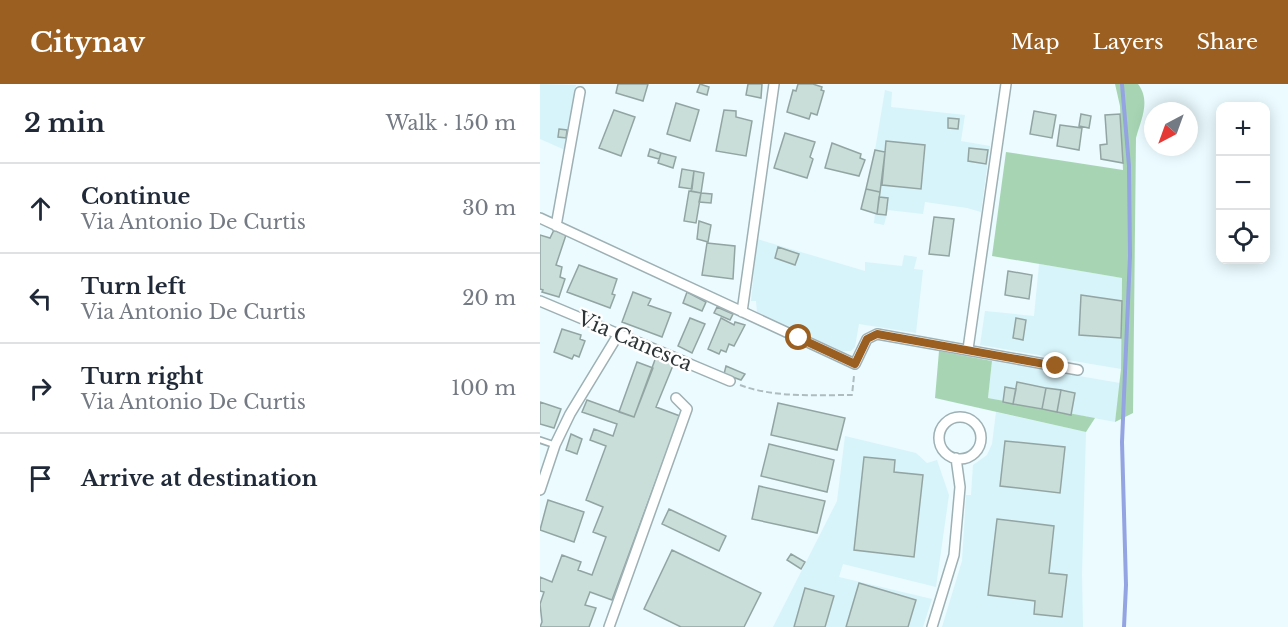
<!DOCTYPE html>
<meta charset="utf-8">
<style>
:root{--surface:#fff;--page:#f6f6f7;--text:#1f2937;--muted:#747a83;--line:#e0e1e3;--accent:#9b6021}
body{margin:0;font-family:"Libre Baskerville",serif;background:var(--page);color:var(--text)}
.controls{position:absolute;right:18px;top:18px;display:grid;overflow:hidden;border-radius:12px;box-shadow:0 3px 15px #0003}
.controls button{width:54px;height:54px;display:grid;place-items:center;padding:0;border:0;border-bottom:2px solid var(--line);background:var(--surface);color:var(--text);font:30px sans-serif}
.compass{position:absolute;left:604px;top:18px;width:54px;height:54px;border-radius:50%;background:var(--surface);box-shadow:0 3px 15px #0003;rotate:221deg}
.stop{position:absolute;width:18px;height:18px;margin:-14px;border:4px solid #9b6021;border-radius:50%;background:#fff}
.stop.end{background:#9b6021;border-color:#fff;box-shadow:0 2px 6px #0008}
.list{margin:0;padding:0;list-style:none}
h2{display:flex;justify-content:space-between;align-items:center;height:78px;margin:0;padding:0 24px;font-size:26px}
h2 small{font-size:20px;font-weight:400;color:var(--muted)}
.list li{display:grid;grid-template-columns:39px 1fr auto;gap:18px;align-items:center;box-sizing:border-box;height:90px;padding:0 24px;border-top:2px solid var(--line)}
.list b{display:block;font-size:22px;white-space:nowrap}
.list p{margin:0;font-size:20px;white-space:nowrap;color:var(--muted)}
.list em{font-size:20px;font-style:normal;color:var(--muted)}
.icon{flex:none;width:33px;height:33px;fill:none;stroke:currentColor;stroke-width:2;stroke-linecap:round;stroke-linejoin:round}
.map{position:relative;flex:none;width:748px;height:543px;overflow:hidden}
header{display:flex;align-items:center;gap:36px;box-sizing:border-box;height:84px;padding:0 30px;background:var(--accent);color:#fff}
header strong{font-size:28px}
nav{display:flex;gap:33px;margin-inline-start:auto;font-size:21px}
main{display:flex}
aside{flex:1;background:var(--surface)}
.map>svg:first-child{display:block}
.built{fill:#d7f4fa}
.green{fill:#a7d5b3}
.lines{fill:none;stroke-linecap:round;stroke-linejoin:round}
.stream{stroke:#94a3e1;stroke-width:4}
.building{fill:#c9ddd9;stroke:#93a5a2;stroke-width:1.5}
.service-casing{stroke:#9eb0b4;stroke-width:8}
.minor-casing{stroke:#9eb0b4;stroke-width:12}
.path{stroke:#aebcbf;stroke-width:2;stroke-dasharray:6 3;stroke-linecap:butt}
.service{stroke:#fff;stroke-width:4.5}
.minor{stroke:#fff;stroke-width:9}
.route{stroke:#9b6021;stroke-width:8}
.labels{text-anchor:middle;stroke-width:5;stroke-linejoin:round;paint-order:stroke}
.street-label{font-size:20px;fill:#2e3637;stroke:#fff}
</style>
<header>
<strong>Citynav</strong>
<nav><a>Map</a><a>Layers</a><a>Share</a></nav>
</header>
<main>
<aside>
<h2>2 min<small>Walk · 150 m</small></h2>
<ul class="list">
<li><svg class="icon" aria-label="ahead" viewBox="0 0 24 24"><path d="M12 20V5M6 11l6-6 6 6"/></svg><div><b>Continue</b><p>Via Antonio De Curtis</p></div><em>30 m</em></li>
<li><svg class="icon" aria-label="left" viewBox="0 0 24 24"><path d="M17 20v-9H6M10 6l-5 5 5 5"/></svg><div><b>Turn left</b><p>Via Antonio De Curtis</p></div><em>20 m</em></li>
<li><svg class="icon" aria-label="right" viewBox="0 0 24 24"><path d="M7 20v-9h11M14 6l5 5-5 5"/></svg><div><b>Turn right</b><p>Via Antonio De Curtis</p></div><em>100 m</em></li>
<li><svg class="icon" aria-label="arrive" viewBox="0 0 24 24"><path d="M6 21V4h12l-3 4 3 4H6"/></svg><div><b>Arrive at destination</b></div></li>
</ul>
</aside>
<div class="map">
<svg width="748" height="543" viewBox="0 0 748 543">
<rect width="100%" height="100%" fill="#ebfbff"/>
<path class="built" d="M0,0L36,1L25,66L0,55Z
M345,6L352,8L351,23L425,31L421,57L450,62L441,128L427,124L385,118L383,130L348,126L344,141L334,139L335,129L321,125L335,66Z
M217,155L325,187V178L362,182L364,171L377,173L374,185L383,186L376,249L319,240L315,263L311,267H302L217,228L216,217H211Z
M499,180L582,194L581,285L440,261L445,227L494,232Z
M452,277L580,299L575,338L448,314Z
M456,328L546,348L542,490L543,543H402L422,477L426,411H431L433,381L447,371L452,360Z
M305,352L376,369L387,379L397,376L409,411L396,503L303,480L299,493L392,515L383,543H233L297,417Z"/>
<path class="green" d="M575,0H598C611,17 601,35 596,54L593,329L575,338L581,285L582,194L452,172L466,68L583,86L580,22Z
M399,267L452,277L448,314L555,334L546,348L395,314Z"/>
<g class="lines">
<path class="stream" d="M582,0L589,82L590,172L582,358L586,501L584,543"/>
</g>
<path class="building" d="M78,0H108L103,17L76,9Z
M160,0L169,3L167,11L157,8Z
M208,0H222L221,14L206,11Z
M258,0H273L282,3L281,6L284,7L277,31L271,29L269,35L247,28L253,6L256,7Z
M136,19L159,26L150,57L127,50Z
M74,26L95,33L81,72L59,64Z
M184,26L196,27V33L212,37L206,72L176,67Z
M494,27L516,31L512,54L490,50Z
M541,30L551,32L549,44L539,42Z
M580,30L583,79L561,75L560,61L567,60L565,31Z
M408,34L419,35L418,45L408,44Z
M520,41L542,44L539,66L517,62Z
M19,45L27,46L26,54L18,53Z
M245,49L275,58L270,73L273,75L267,94L234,84Z
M346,57L385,61L381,105L342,101Z
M292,59L321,70L320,74L325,76L319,92L285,84Z
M429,64L448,66L446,80L428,77Z
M110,65L121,69L119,75L108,72Z
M335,66L345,68L340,108L326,105Z
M121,69L136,73L133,84L118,79Z
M142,85L154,87L152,105L139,103Z
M154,87L164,89L161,109L151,107Z
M326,105L340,108L337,130L321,125Z
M149,107L161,109L156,139L144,137Z
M161,109L172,110L171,119L159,118Z
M339,113L348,114L346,131L337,130Z
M394,133L414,135L409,172L389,170Z
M159,137L171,141L168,158L157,155Z
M14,146L26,151L16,181L22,183L20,193L25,195L19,213L2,208L3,206L0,205V151L10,154Z
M167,159L195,162L193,195L162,191Z
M238,163L259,170L255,181L235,174Z
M39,181L77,195L72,210L75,211L70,224L27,208Z
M468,187L492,191L489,215L465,211Z
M93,208L111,215L108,221L131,229L122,253L82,238Z
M147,208L166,218L162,227L143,219Z
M541,211L582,217L581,254L539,251Z
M177,223L193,230L190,236L174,229Z
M150,234L165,240L152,269L138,262Z
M181,234L194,241L195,238L205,241L194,262L189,260L186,268L181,266L179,270L168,265Z
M476,234L486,236L483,256L473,254Z
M22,245L41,251L40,255L45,257L39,273L34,271L32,275L14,268Z
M116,273L134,279L116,323L140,332L72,516L50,508L45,521L56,524L49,543H0L2,538L0,520L4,508L0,507V493L12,498L22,471L41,478L38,486L52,491L66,453L53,448L63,423L46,416L66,362L50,356L54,345L73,352L77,340L42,328L47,316L94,333Z
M97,278L113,284L94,333L79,328Z
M186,282L205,290L201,296L184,290Z
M477,298L506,304L502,325L473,320Z
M465,303L476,305L473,320L463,318Z
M506,304L521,306L517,328L502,325Z
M521,306L535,309L531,331L517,328Z
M0,318L21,325L14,344L0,340Z
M238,319L305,334L297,366L231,351Z
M31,350L42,355L37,370L26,366Z
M465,357L525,363L520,409L460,402Z
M229,360L294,376L287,408L221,392Z
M324,373L355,376L354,388L383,391L374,473L314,466Z
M219,402L285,417L277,449L212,435Z
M8,416L44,428L34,458L0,446Z
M129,425L186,452L179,467L122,440Z
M457,435L514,442L509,489L527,491L522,533L494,530L495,517L448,511Z
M132,466L221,509L204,543H141L104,525Z
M251,470L265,478L261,485L247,476Z
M319,499L376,516L368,543H306Z
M265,504L294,512L285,543H254Z"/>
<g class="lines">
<g class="service-casing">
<path id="service" d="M0,356L15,361"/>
</g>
<g class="minor-casing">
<path id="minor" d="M0,134L315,280L327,255L337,250L538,286
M16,142L40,8
M0,217L190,297
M202,228L234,0
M428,265L466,0
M399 354a21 21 0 1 1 42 0a21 21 0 1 1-42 0Z
M0,406L15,361L30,330L78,251
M69,543L147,325L136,314
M392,543L414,471L420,403L416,374"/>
</g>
<path class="path" d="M200,301C235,314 275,311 312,311L314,292"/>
<use href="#service" class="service"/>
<use href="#minor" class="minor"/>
</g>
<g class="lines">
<path class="route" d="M259,254L315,280L327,255L337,250L516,282"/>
</g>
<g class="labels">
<g class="street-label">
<text transform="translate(95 257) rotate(23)" y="7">Via Canesca</text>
</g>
</g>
</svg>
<div class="controls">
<button>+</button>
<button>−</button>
<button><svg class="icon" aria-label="locate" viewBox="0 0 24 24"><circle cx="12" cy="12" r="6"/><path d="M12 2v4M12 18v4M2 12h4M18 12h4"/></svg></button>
</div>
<svg class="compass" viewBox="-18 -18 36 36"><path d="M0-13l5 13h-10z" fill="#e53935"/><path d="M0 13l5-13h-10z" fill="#747a83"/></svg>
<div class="stop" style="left:259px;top:254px"></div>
<div class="stop end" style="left:516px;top:282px"></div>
</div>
</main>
